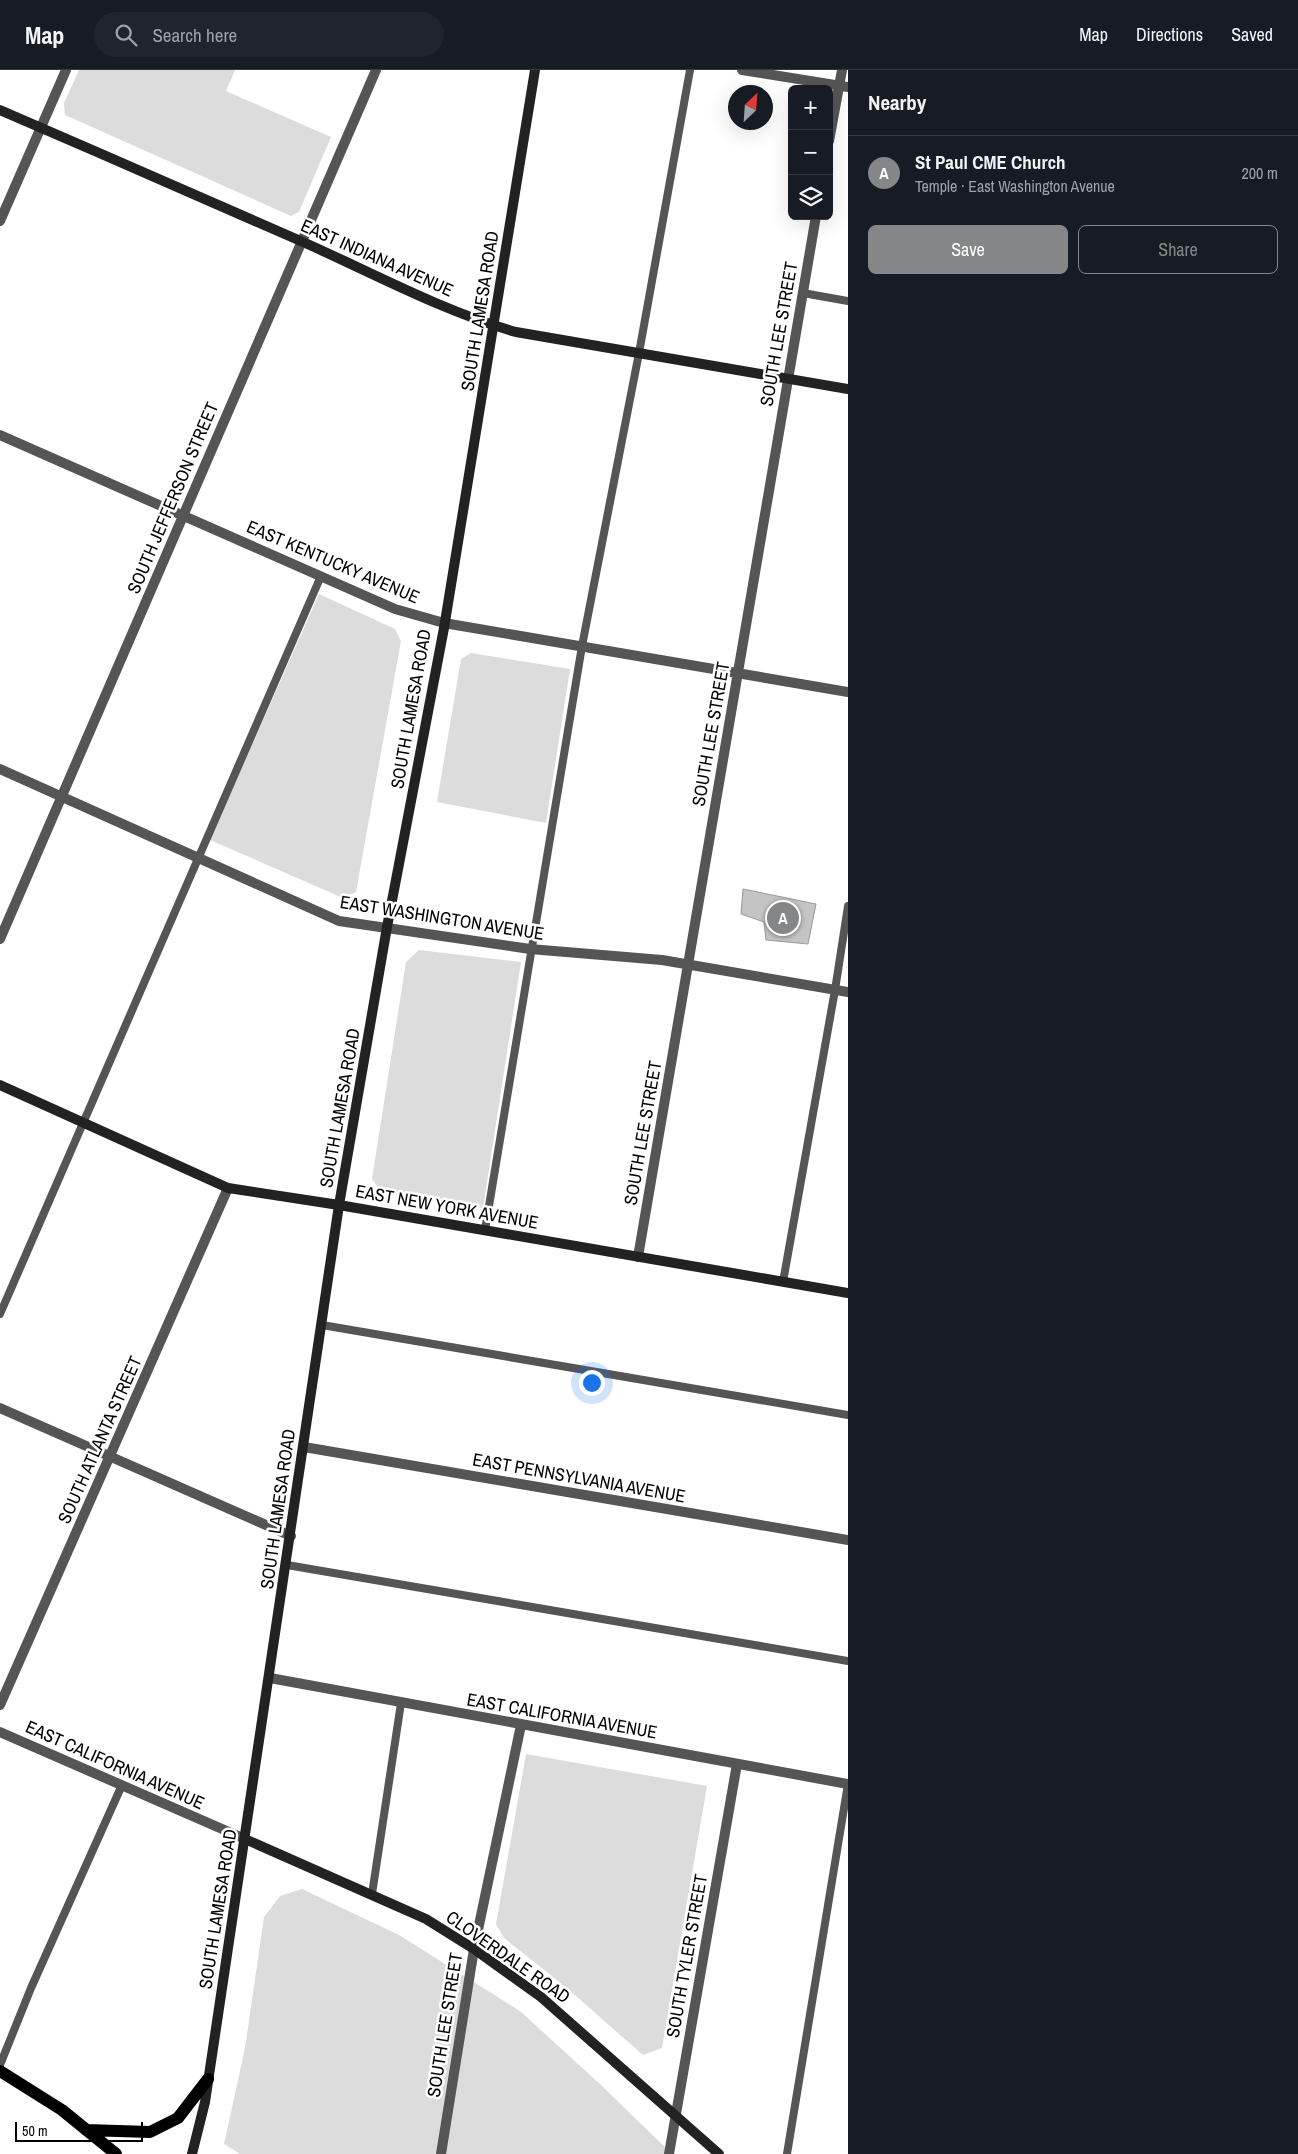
<!DOCTYPE html>
<meta charset="utf-8">
<style>
:root{--surface:#171b24;--page:#20242c;--text:#f1f3f6;--muted:#9ea1a6;--line:#363941;--accent:#858687}
body{margin:0;font-family:"Archivo Narrow",sans-serif;background:var(--page);color:var(--text)}
.controls{position:absolute;right:15px;top:15px;display:grid;overflow:hidden;border-radius:8px;box-shadow:0 5px 20px #0002}
.controls button{width:45px;height:45px;display:grid;place-items:center;padding:0;border:0;border-bottom:1px solid var(--line);background:var(--surface);color:var(--text);font:25px sans-serif}
.compass{position:absolute;left:728px;top:15px;width:45px;height:45px;border-radius:50%;background:var(--surface);box-shadow:0 5px 20px #0002;rotate:25deg}
.scale{position:absolute;left:15px;bottom:12px;width:128px;box-sizing:border-box;padding-left:5px;border:2px solid #000;border-top:0;font-size:14px;line-height:18px;white-space:nowrap;color:#000;-webkit-text-stroke:4px #fff;paint-order:stroke}
.you{position:absolute;left:591px;top:1312px;width:18px;height:18px;margin:-12px;border:4px solid #fff;border-radius:50%;background:#1a73e8;box-shadow:0 0 0 8px #1a73e833}
.badge{display:grid;place-items:center;width:32px;height:32px;border-radius:50%;background:var(--accent);color:#fff;font-size:16px;font-weight:700}
.pin{position:absolute;translate:-50% -50%;border:2px solid #fff;box-shadow:0 1px 5px #0006}
.list{margin:0;padding:0;list-style:none}
h2{display:flex;justify-content:space-between;align-items:center;height:65px;margin:0;padding:0 20px;font-size:21px}
h2 small{font-size:16px;font-weight:400;color:var(--muted)}
.list li{display:grid;grid-template-columns:32px 1fr auto;gap:15px;align-items:center;box-sizing:border-box;height:75px;padding:0 20px;border-top:1px solid var(--line)}
.list b{display:block;font-size:19px;white-space:nowrap}
.list p{margin:0;font-size:16px;white-space:nowrap;color:var(--muted)}
.list em{font-size:16px;font-style:normal;color:var(--muted)}
.actions{display:flex;gap:10px;padding:15px 20px}
.actions a{flex:1;padding:11px 0;border:1px solid var(--accent);border-radius:8px;text-align:center;font-size:18px;color:var(--accent)}
.actions .main{background:var(--accent);color:#fff}
.icon{flex:none;width:28px;height:28px;fill:none;stroke:currentColor;stroke-width:2;stroke-linecap:round;stroke-linejoin:round}
.map{position:relative;flex:none;width:848px;height:2084px;overflow:hidden}
header{display:flex;align-items:center;gap:30px;box-sizing:border-box;height:70px;padding:0 25px;background:var(--surface);border-bottom:1px solid var(--line)}
header strong{font-size:24px}
nav{display:flex;gap:28px;margin-inline-start:auto;font-size:18px}
.search{width:350px;height:45px;background:var(--page);display:flex;align-items:center;gap:12px;box-sizing:border-box;padding:0 18px;border-radius:28px;color:var(--muted);font-size:19px}
main{display:flex}
aside{flex:1;background:var(--surface)}
.map>svg:first-child{display:block}
.green{fill:#dcdcdc}
.building{fill:#c4c4c4;stroke:#999}
.lines{fill:none;stroke-linecap:round;stroke-linejoin:round}
.lane{stroke:#555;stroke-width:8}
.street{stroke:#555;stroke-width:10}
.secondary{stroke:#222;stroke-width:10}
.primary{stroke:#000;stroke-width:12}
.labels{text-anchor:middle;stroke-width:5;stroke-linejoin:round;paint-order:stroke}
.street-label{font-size:18px;fill:#000;stroke:#fff}
</style>
<header>
<strong>Map</strong>
<div class="search"><svg class="icon" aria-label="search" viewBox="0 0 24 24"><circle cx="10" cy="10" r="6"/><path d="M15 15l6 6"/></svg>Search here</div>
<nav><a>Map</a><a>Directions</a><a>Saved</a></nav>
</header>
<main>
<div class="map">
<svg width="848" height="2084" viewBox="0 0 848 2084">
<rect width="100%" height="100%" fill="#fff"/>
<path class="green" d="M79,0H235L226,21L331,67L299,142L291,146L65,45L64,33Z
M319,524L395,559L401,571L356,822L343,828L210,770Z
M471,583L570,599L546,753L437,732L461,589Z
M419,880L521,892L483,1138L382,1123L372,1109L406,892Z
M526,1684L707,1716L662,1978L643,1985L568,1919L504,1868L496,1854Z
M302,1819L399,1865L520,1941L601,2015L672,2084H240L224,2074L245,1978L264,1847L280,1826Z"/>
<path class="building" d="M743,819L816,834L808,874L766,870L764,852L741,844Z"/>
<g class="lines">
<path class="lane" d="M803,223L848,231
M485,1160L582,576L639,283L690,0
M783,1212L835,920L848,836
M0,1244C108,998 213,752 321,506
M322,1255L848,1345
M287,1495L848,1591
M372,1824L401,1633
M0,1995L31,1918L122,1715
M787,2084L848,1714"/>
<path class="street" d="M742,0L848,17
M829,71L842,0
M0,151L66,0
M0,365L395,539L444,553L848,622
M0,699L339,851L530,879L662,890L848,922
M0,869L376,0
M638,1187L816,146
M0,1338L291,1466
M304,1377L848,1470
M270,1608L848,1714
M0,1635L228,1118
M0,1662L245,1769
M441,2084L474,1879L521,1655
M669,2084L737,1694"/>
<path class="secondary" d="M0,40C101,84 202,127 303,172C373,203 442,241 516,262L848,319
M0,1015L228,1118L339,1135L848,1223
M245,1769L426,1849L474,1879L541,1927L719,2084
M192,2084L205,2032L339,1135L387,857L444,558L535,0"/>
<path class="primary" d="M0,2001L62,2040L116,2084
M86,2060L150,2062L178,2048L208,2009"/>
</g>
<g class="labels">
<g class="street-label">
<text transform="translate(377 188) rotate(24)" y="6">EAST INDIANA AVENUE</text>
<text transform="translate(480 241) rotate(-81)" y="6">SOUTH LAMESA ROAD</text>
<text transform="translate(779 264) rotate(-80)" y="6">SOUTH LEE STREET</text>
<text transform="translate(173 428) rotate(-67)" y="6">SOUTH JEFFERSON STREET</text>
<text transform="translate(333 492) rotate(23)" y="6">EAST KENTUCKY AVENUE</text>
<text transform="translate(411 639) rotate(-80)" y="6">SOUTH LAMESA ROAD</text>
<text transform="translate(711 664) rotate(-80)" y="6">SOUTH LEE STREET</text>
<text transform="translate(442 848) rotate(9)" y="6">EAST WASHINGTON AVENUE</text>
<text transform="translate(340 1038) rotate(-80)" y="6">SOUTH LAMESA ROAD</text>
<text transform="translate(643 1063) rotate(-80)" y="6">SOUTH LEE STREET</text>
<text transform="translate(447 1137) rotate(10)" y="6">EAST NEW YORK AVENUE</text>
<text transform="translate(100 1370) rotate(-66)" y="6">SOUTH ATLANTA STREET</text>
<text transform="translate(579 1408) rotate(10)" y="6">EAST PENNSYLVANIA AVENUE</text>
<text transform="translate(278 1439) rotate(-82)" y="6">SOUTH LAMESA ROAD</text>
<text transform="translate(562 1646) rotate(10)" y="6">EAST CALIFORNIA AVENUE</text>
<text transform="translate(115 1695) rotate(24)" y="6">EAST CALIFORNIA AVENUE</text>
<text transform="translate(218 1839) rotate(-81)" y="6">SOUTH LAMESA ROAD</text>
<text transform="translate(687 1886) rotate(-80)" y="6">SOUTH TYLER STREET</text>
<text transform="translate(508 1887) rotate(35)" y="6">CLOVERDALE ROAD</text>
<text transform="translate(445 1955) rotate(-81)" y="6">SOUTH LEE STREET</text>
</g>
</g>
</svg>
<div class="controls">
<button>+</button>
<button>−</button>
<button><svg class="icon" aria-label="layers" viewBox="0 0 24 24"><path d="M12 4l9 5-9 5-9-5zM3 14l9 5 9-5"/></svg></button>
</div>
<svg class="compass" viewBox="-18 -18 36 36"><path d="M0-13l5 13h-10z" fill="#e53935"/><path d="M0 13l5-13h-10z" fill="#9ea1a6"/></svg>
<div class="scale">50 m</div>
<div class="you"></div>
<div class="pin badge" style="left:783px;top:848px">A</div>
</div>
<aside>
<h2>Nearby<small></small></h2>
<ul class="list">
<li><span class="badge">A</span><div><b>St Paul CME Church</b><p>Temple · East Washington Avenue</p></div><em>200 m</em></li>
</ul>
<div class="actions"><a class="main">Save</a><a>Share</a></div>
</aside>
</main>
